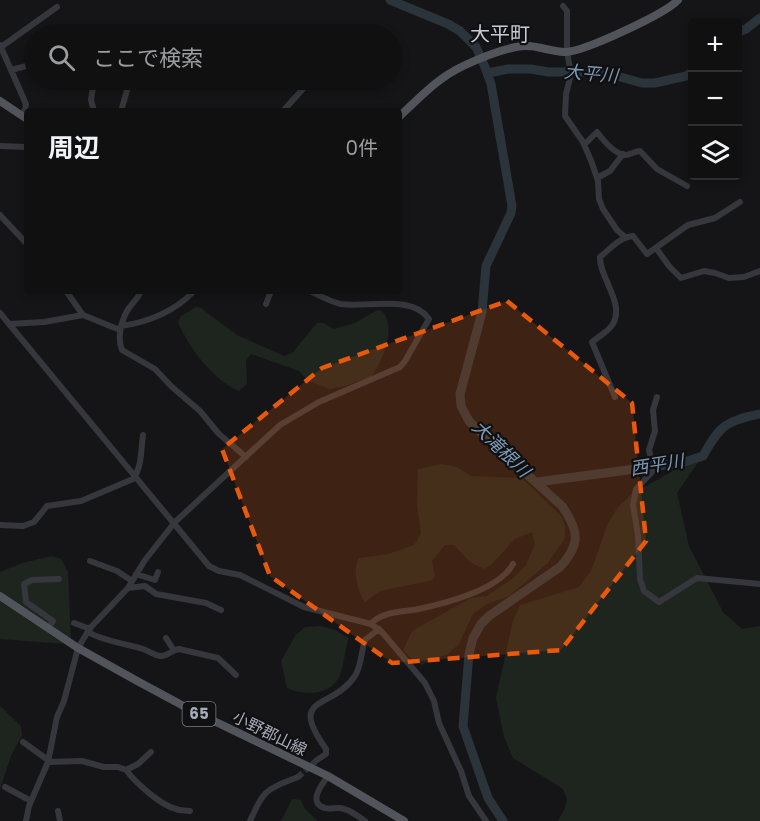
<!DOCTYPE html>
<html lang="ja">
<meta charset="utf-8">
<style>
:root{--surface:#101011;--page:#19191a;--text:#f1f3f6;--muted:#9c9d9f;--line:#303031}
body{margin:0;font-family:Poppins,"Noto Sans JP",sans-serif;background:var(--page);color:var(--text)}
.controls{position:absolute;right:18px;top:18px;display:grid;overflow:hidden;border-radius:6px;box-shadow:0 3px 9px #0003}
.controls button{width:54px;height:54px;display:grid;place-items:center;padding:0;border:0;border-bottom:2px solid var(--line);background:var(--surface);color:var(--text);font:30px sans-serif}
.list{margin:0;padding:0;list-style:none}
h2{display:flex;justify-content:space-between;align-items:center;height:78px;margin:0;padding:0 24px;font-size:26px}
h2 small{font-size:20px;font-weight:400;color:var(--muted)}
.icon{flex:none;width:33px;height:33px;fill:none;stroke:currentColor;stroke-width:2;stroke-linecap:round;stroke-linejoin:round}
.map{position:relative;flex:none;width:760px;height:821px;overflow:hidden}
.search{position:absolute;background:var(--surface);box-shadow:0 3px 9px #0003;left:24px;top:24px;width:378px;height:66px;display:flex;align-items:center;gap:15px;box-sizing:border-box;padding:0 21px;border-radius:33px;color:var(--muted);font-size:22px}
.panel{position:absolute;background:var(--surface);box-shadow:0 3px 9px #0003;left:24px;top:108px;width:378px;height:186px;border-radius:6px}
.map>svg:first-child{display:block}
.green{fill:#1d251e}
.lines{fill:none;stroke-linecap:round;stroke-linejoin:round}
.river{stroke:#2b343b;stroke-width:9}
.minor-tunnel{stroke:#323337;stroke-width:6;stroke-dasharray:6 3;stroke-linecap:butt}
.minor{stroke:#36373c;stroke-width:6}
.major{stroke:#52545b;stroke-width:8}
.marked{fill:#e8590c;fill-opacity:0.2;stroke:#e8590c;stroke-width:4.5;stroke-dasharray:12 8;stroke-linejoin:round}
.labels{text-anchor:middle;stroke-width:4.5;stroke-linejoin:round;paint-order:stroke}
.shield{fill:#101012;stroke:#7a7d86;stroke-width:1.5}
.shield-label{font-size:15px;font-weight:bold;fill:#a7acb8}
.street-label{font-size:16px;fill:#a7acb8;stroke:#101012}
.water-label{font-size:18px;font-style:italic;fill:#7d99b3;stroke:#101012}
.quarter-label{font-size:20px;fill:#c8cbd4;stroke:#101012}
</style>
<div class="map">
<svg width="760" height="821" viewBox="0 0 760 821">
<rect width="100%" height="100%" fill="#151517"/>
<path class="green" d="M196,307L201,308L237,335L284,356L292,353L317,323H323L334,329L355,323L377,310L382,311C397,328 383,360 372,376L346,386L329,389L307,380L299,371L251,354L246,361L247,384L239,391C214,381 188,347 178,322L181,316Z
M694,457L699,461L677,493L689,546L723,612L742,629L760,626V821H558L565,808L567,799L563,789L513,758L504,737L496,698L513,620L520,605L579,587L591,571L608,523L618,507L634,492L661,478Z
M442,464L457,467L471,476L522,478L562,517L565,527V538L548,563L509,596L487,604L473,614L459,644L447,655L434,658L422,665L414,661L403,650L412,631L471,598L487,596L512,579L526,565L535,544L532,532L515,539L492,564L484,569L470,562L454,545H445L432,561L435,576L433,580L380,591L365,602C357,591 352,570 359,558L388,554L414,545L421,534L417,504L418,469Z
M52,556L61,559L68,572L71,640L67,644L0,639V572L22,563Z
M321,626L335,630L349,638C344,650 345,663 340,675C332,696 303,696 287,688L281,661L295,636L305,627Z
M0,706L21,726L22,735L11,756L0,789Z
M292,799L301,800L305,809L318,821H281Z"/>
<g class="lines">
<path class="river" d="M390,0L448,24L460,31L476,47L485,67L491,84L512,206L511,213L486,266L482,312L460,394L461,406L469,421L479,431L562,506C579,531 581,544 560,567L489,616L481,624L473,638L469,654L463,726L488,798L503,821
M738,32L746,29L760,18
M488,73L508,69H531L548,72H602L642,83H655L686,76L692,72
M537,482L681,463L703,456C720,425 726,421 760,414"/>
<path class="minor-tunnel" d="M298,777L317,760"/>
<path class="minor" d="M563,6L567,11V52L571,74L566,94L565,116L583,142L592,163L598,181L599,199L603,209L617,230L625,237
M141,34L143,29
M0,45L26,104L25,110L21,115
M1,47L57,7
M11,70L34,64
M94,80L91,100L94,111
M118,80L128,86
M121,111L130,80
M283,111L311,80
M584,145L597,132C603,140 615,154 625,155C630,155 635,151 640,151L657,169L687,186
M0,146L27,147
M597,178L610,171L623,154
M0,215L27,244
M656,248L669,266L681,278L704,271L715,273L729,278L744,277L760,271
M66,291L83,315L120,330
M141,291C138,299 131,304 127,311C121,322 117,339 122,350L155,369L172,387L200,411L219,434L246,457
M266,304L271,291
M0,313L209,566L219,571L240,575L304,607L371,624L382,632L425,683L434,701L439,723L461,771L469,796L486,821
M9,324L44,322L83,315
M121,326C149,322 174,312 194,291
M615,397L592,342C598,337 609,331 613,324C625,303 599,277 600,257C610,249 620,237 633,236L647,254L688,225L715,218L740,202
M657,397L653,410L655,431L649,450L654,470L636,489L633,505L638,535L640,579L644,591L659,602L697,578L760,584
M0,525L23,526L34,522L47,506L81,501L133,479C142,468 141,448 143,435
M90,561L117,571L132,581
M136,574L155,580L158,572
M128,588L145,586L156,594L206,603L221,610
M74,623L90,629
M371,624C381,611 404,612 419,609C446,603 499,590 513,564
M48,628L53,621L26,602L24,584L32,580L59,579
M88,632C105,642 125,643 143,649C149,651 155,656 161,656C168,656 172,650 179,649L218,658L236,675
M166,638L173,649
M23,742L48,760
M317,760L326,754V749C287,694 331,711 355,676C362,664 361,652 365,640L379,629
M48,762L82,761L104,767H118L126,770L138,764L151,752
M126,770C136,783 160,805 176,809C180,811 185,810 190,811
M328,776C322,784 307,803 325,808C331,810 338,806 344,809C352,811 359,817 365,821
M5,787L31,801
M58,811L60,821
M26,821L29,806L48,762L57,717L64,701L78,648L90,628L128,588L145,560L175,522L280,425L319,402L400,367L405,361L429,319C412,294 366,308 341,304C331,302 320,296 310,291
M250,821C264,789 266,790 298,777"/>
<path class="major" d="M0,101L27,119
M399,117C412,105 425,91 440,80C458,66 493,52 516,47C534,43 549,52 566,52C585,51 665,14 678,0
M0,596L78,648L139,682L191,710L328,776L404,821"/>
</g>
<path class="marked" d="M507,301L632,403L646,541L561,650L392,663L270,576L222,449L322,368Z"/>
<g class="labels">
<rect class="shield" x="182.5" y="702" width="33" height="24" rx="4.5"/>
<g class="shield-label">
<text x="199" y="719">65</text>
</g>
<g class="street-label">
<text transform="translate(270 733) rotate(26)" y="6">小野郡山線</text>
</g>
<g class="water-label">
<text transform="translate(591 74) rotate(5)" y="6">大平川</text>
<text transform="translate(501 449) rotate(44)" y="6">大滝根川</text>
<text transform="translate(657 465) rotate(-9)" y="6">西平川</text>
</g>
<g class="quarter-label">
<text x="500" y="41">大平町</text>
</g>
</g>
</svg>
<div class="controls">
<button>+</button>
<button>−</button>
<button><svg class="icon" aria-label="layers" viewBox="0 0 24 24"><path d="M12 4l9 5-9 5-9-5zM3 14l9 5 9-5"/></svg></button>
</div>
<div class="search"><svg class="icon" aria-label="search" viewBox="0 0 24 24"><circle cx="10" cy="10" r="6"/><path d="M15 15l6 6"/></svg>ここで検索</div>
<section class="panel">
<h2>周辺<small>0件</small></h2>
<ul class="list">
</ul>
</section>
</div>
